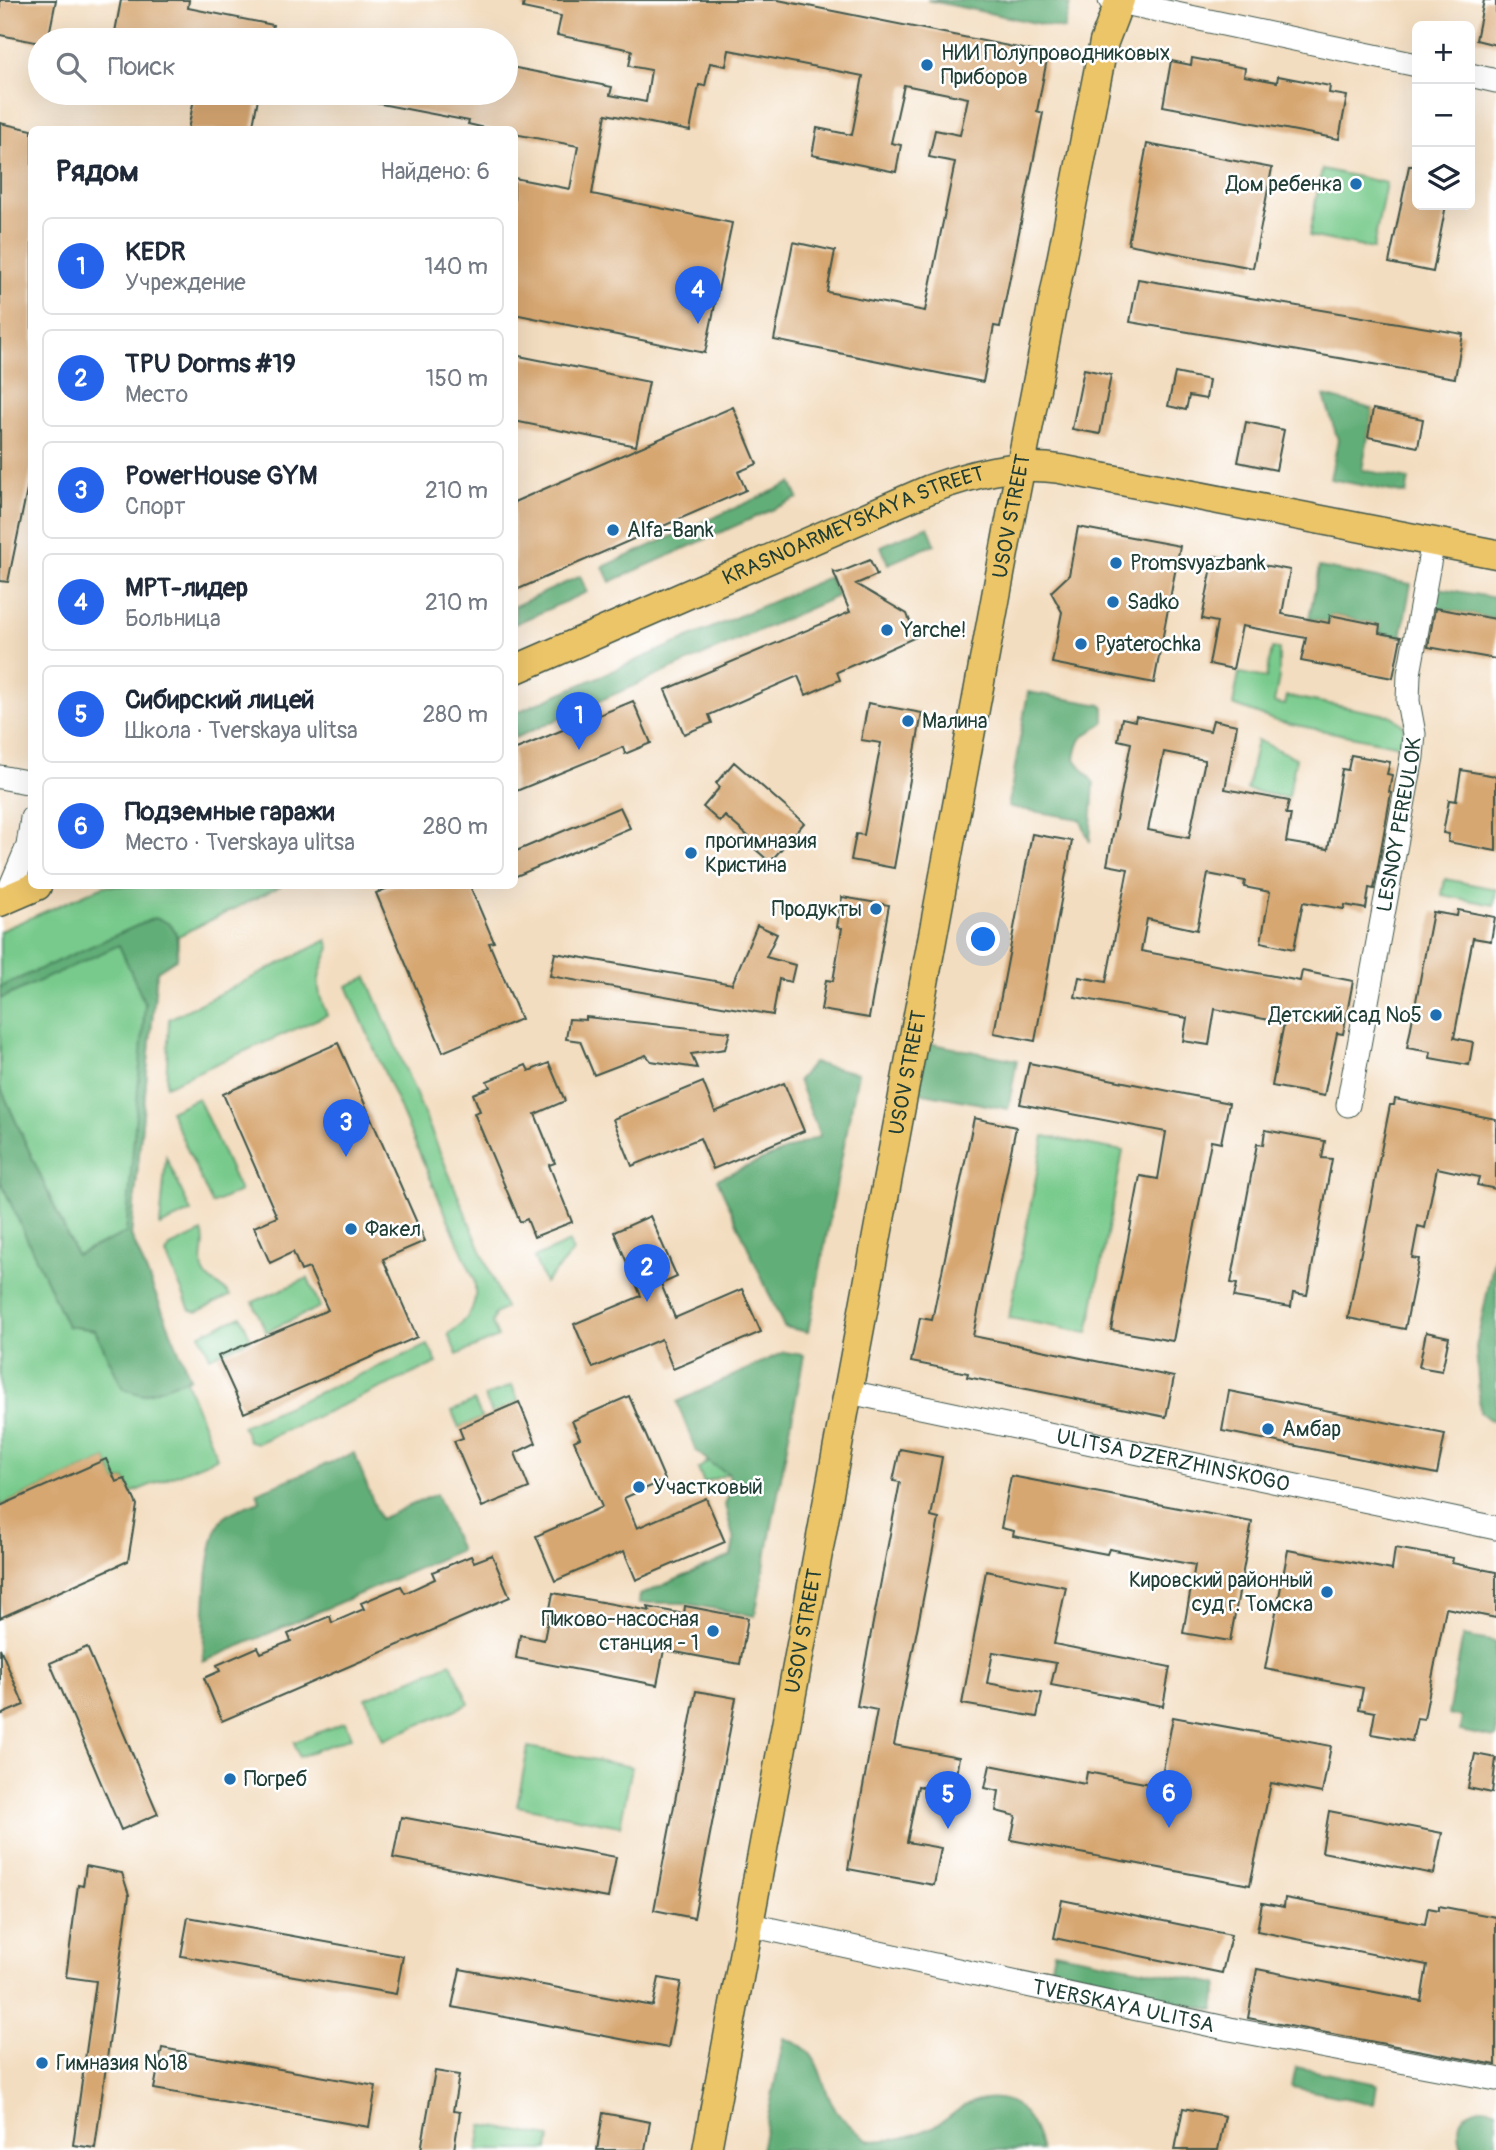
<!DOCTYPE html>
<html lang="ru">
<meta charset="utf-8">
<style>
:root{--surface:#fff;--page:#f6f6f7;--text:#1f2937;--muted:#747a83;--line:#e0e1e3;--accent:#2563eb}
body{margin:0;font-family:Pangolin,sans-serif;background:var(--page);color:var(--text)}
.controls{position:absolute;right:21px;top:21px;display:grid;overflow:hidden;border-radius:10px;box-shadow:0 7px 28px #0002}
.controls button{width:63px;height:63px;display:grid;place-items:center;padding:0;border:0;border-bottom:2px solid var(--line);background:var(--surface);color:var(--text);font:35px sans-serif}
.you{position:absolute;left:984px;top:940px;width:24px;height:24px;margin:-18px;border:5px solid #fff;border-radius:50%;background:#1a73e8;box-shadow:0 0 0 10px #1a73e833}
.badge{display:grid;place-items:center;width:46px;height:46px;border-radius:50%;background:var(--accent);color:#fff;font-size:23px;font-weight:700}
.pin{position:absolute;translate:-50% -58px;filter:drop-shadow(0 2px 4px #0008)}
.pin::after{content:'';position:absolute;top:37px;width:24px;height:21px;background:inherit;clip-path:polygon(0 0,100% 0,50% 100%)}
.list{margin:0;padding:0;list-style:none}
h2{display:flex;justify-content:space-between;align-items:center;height:91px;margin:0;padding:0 28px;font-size:30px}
h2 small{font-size:23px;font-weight:400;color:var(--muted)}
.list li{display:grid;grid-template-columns:46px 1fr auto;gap:21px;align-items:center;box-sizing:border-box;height:98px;margin:0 14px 14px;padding:0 14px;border:2px solid var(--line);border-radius:10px}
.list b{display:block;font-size:26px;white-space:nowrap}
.list p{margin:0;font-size:23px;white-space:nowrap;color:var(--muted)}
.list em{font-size:23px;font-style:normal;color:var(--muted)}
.icon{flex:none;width:38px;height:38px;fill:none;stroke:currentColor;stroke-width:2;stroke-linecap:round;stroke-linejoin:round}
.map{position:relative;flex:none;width:1496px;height:2150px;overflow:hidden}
.search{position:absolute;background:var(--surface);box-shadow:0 7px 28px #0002;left:28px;top:28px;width:490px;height:77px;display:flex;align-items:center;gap:18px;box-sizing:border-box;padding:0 24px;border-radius:38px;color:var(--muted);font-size:26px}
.panel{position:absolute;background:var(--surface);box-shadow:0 7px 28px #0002;left:28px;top:126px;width:490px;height:763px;border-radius:10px}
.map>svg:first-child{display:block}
.green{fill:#78ca8c;stroke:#4c8460;stroke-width:2}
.forest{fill:#62ae78;stroke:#407656;stroke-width:2}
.building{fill:#d7a772;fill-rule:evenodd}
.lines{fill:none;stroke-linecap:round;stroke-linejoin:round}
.minor-casing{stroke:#3f5549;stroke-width:25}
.major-casing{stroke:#3f5549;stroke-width:31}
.minor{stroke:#fff;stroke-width:23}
.major{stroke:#edc569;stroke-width:28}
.poi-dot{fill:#1f6fb2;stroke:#fff;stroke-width:2.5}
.labels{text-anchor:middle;stroke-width:5;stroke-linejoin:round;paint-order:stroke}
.poi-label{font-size:21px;fill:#1f3d34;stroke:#fff;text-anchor:start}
.street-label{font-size:21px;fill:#1f3d34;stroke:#fff}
</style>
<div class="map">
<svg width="1496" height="2150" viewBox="0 0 1496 2150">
<rect width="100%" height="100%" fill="#fff"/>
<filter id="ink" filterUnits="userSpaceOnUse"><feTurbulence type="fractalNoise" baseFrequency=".0143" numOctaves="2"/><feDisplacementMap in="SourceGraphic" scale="14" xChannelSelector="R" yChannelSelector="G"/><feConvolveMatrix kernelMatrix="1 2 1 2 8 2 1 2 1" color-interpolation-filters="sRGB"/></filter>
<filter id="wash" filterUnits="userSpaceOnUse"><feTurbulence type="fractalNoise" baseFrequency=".00686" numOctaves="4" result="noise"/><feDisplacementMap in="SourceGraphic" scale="28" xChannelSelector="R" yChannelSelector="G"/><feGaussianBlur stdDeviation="1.57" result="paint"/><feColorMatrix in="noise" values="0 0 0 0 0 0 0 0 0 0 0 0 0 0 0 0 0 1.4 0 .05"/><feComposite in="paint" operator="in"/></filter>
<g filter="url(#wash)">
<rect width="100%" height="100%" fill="#f3ddc0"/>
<path class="green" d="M1322,169L1386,183L1373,249L1309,236Z
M1272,648L1279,649V677L1274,703L1285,705L1287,696L1392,716L1404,726L1400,746L1276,721L1233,705L1239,673L1266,678Z
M1257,740L1296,758L1288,798L1247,790Z
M1445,879L1496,889L1494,905L1442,895Z
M104,886H281L178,936L177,958L157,971L131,1235L190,1378L186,1381L217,1458L131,1493L125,1479L116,1482L106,1459L0,1506V931Z
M327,940L330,948C317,976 314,986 327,1015L166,1086L169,1019Z
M367,977L505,1308L495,1314L492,1323L498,1337L457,1355L448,1334C469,1321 479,1305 474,1279L347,986Z
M198,1098L240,1191L212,1204L170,1111Z
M1044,1136L1123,1151L1088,1333L1009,1318Z
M166,1157L191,1212L160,1226Z
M202,1232C208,1245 198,1259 204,1273C210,1285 224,1284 230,1296L197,1312L190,1310L166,1254L170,1247Z
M569,1242L573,1252L545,1283L534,1258Z
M308,1278L320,1307L266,1332L253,1302Z
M241,1316L251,1339L210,1357L200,1334Z
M428,1345L437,1363L257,1443L249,1441L242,1426Z
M512,1385L519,1402L492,1414L485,1397Z
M474,1401L482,1418L459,1428L452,1411Z
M759,1421L745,1467L704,1483L698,1469Z
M451,1663L469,1704L383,1740L366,1698Z
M345,1722L351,1737L299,1757L294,1742Z
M528,1747L632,1767L620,1826L517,1806Z
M482,2125L550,2137L548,2150H478Z"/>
<path class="forest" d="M927,0H1049L1070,4L1064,29Z
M1324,396L1373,409L1362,470L1409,479L1406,494L1330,479L1338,440Z
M791,483L798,498L610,582L603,567Z
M928,526L935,544L888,564L881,546Z
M1319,567L1411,584L1401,637L1379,633L1380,625L1331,615L1329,623L1309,619Z
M580,576L587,592L515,624V606Z
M829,577L838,596L515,738V713Z
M1439,588L1496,598V619L1435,608Z
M1028,692L1101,705L1104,708V722C1085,739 1080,729 1075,759L1094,783L1090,842L1080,819L1008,807Z
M154,918C179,923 178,937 177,958L157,971L131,1235L190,1378L143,1395L123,1389L95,1330L67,1326L0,1180V1086L76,1255L126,1233L145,1004L119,945L0,999V987Z
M928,1043L1017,1060L1008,1109L918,1092Z
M813,1063L858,1073L808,1332L784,1327L717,1179L820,1136L798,1080Z
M1495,1254L1496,1255V1421L1489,1419L1480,1412L1476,1347Z
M784,1352L804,1355L755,1616L683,1603H639L640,1595L731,1556L734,1541L725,1505L731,1488L729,1474L713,1465L696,1451L677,1402Z
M354,1453L380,1519L436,1494L460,1550L203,1662C205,1632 203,1535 225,1517C234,1509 250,1505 260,1501L257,1492Z
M1463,1636L1496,1642V1737L1494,1738L1460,1731L1462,1717L1448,1714Z
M1054,1952L1218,1984L1214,2010L1048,1977Z
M784,2038C821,2050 817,2071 831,2102C836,2112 847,2123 855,2130C859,2133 864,2139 868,2140C872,2142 879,2140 884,2140C902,2140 923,2132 939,2124C950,2118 959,2107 970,2103C1012,2088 1032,2113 1041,2150H761Z
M1296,2067L1377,2084L1374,2104L1292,2087Z
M1484,2107L1496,2109V2150H1462C1457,2125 1455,2113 1484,2107Z"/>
<g id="blocks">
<path class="building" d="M0,0H56L48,40H40V43L0,35Z
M121,0H189L188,8L273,25L270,40H160L115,32Z
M524,0H778L1048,54L1037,111L1043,113L1000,327L994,326L983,382L774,340L793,242L835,251L827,292L925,311L955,162L929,157L935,130L960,135L968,98L904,85L891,143L901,145L896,172L812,155L817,128L852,135L863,76L729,50L726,66L710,63L705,86L699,85L690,131L606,114L592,194L732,223L705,353L514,314V178L570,189L578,146L514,134V130H494L468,124L469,121L365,101L366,93H506V66L612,87L610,95L646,102L651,70L629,66L632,50L557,35L561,16L523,8Z
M1484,0H1496V45L1476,40Z
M1192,58L1245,68L1244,76L1277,82L1278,76L1330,86L1329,93L1347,96L1339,139L1163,106L1171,61L1191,65Z
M195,93H259L252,130H188Z
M0,123L32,130V466L8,582L0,581Z
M1147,144L1272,168L1253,268L1128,244Z
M1409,166H1417V205H1446L1433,272L1389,263Z
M1138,279L1463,334L1455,378L1130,322Z
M514,355L649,382L636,446L514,421Z
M1084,369L1111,375L1100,434L1072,429Z
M1175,373L1209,380L1206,399L1189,396L1186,410L1168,406Z
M733,407L757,464L738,472L746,490L514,591V502Z
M1373,409L1423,419L1418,447L1368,437Z
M1246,422L1284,430L1276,470L1238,462Z
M1078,527L1180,546L1154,683L1052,663L1062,612L1051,592L1069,575Z
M1214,556L1290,570L1282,614L1329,623L1330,615L1380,625L1379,633L1401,637L1393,678L1301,661L1306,638L1242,626L1233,669L1209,664L1217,622L1202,619Z
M870,560L877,575L856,584L907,614L916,637L837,672L840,680L806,695L798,676L709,715L712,723L684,734L665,690L850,612L833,571L838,573Z
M1435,608L1496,619V659L1428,647Z
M633,701L651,743L625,754L623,747L514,792V750Z
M868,703L922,713L894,868L851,860L856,834L864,835L881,743L861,740Z
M1136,716L1210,731L1213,720L1237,725L1225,789L1289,801L1286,814H1291L1286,842L1328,849L1342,769L1348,770L1351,755L1390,762L1387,774L1392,775L1389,792L1391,793L1374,889L1369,888L1366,909L1345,905L1344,909L1303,902L1294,949L1261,942L1270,892L1244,887L1245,881L1208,874L1197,930L1147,919L1141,951L1300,981L1302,971L1353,981L1343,1034L1337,1033L1324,1096L1272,1086L1284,1023L1215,1009L1209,1045L1183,1041L1187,1018L1075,997L1079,977L1106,982L1128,869L1107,865L1131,743L1118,740L1122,718L1135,721ZM1164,752L1205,760L1189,838L1148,830Z
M734,762L804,823L770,862L754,848L757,844L725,816L720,822L703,807L720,787L716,783Z
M1461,770L1496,776V851L1448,842L1449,834L1443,833L1449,800L1456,801Z
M620,807L630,828L514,877V852Z
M1032,834L1072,841L1035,1041L994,1033Z
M393,886H470L494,942L489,943L521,1019L443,1052L376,893Z
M842,897L889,905L869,1018L821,1010L826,980L833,981L842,928L837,927Z
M1458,910L1495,917L1491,941L1473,938L1454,1038L1473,1042L1469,1065L1430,1058L1431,1052L1407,1048L1433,912L1457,916Z
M757,925L777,934L766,957L795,965L791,982L779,979L773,1015L550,976L555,953L732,984Z
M586,1017L730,1032L725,1049L691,1054L697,1068L651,1061L646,1055L594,1075L580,1041L566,1039L569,1019L586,1020Z
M338,1043L425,1241L383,1259L417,1337L244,1413L218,1356L328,1310L309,1268L301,1271L293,1252L270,1263L254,1227L277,1217L223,1094Z
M549,1063L565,1101L535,1114L555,1163L549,1165L572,1222L534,1237L527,1219L520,1222L474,1113L480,1111L473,1094L490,1087L487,1081L526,1065L529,1071Z
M1029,1063L1229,1103L1221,1143L1211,1141L1173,1341L1111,1330L1140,1176L1158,1179L1166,1132L1020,1104Z
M703,1082L715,1112L784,1083L804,1131L713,1169L700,1138L632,1166L613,1119Z
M1395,1099L1496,1119V1189L1477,1185L1479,1177L1437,1168L1425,1228L1418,1226L1412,1258L1419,1259L1405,1329L1348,1318L1390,1105H1394Z
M974,1118L1016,1127L973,1336L1174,1377L1166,1417L967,1377L968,1373L911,1362L920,1318L932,1320Z
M1265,1130L1325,1141L1322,1158L1332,1159L1307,1295L1293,1293L1291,1307L1234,1297L1237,1284L1231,1283L1257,1144L1263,1145Z
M650,1216L677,1277L661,1284L675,1318L742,1289L761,1332L673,1369L661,1339L593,1368L574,1324L641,1296L614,1232Z
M1426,1332L1449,1337L1442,1371L1419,1367Z
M1229,1391L1445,1434L1437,1474L1222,1431Z
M629,1396L665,1480L624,1498L637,1528L706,1498L725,1542L636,1580L624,1551L555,1581L536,1536L602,1507L574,1441L580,1438L572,1421Z
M519,1402L536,1443L515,1453L529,1488L482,1507L454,1441L463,1438L459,1428Z
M900,1449L942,1457L931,1517L939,1519L894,1745L959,1757L953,1793L918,1786L907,1842L941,1848L934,1885L848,1869L877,1710L857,1706L900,1482L893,1481Z
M106,1459L116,1482L125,1479L137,1505L128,1561L0,1618V1506Z
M1011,1476L1252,1522L1230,1641L1183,1633L1195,1565L1109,1549L1107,1554L1091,1551L1013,1536L1014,1531L1001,1528Z
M1395,1548L1453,1558L1452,1563L1496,1572V1618L1446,1608L1424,1719L1417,1718L1412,1741L1371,1734L1375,1712L1359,1709L1363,1688L1265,1669L1288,1550L1392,1570Z
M492,1555L510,1597L222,1721L204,1678L220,1671L217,1665L258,1647L261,1653L291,1641L288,1634L330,1616L332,1623L364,1609L361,1603L401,1586L405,1593L435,1579L432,1572L471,1556L474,1562Z
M986,1571L1066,1587L1054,1644L1170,1667L1163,1706L1051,1685L1056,1663L993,1652L987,1683L1042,1693L1037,1717L962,1704Z
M553,1593L650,1611L648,1607L684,1614L685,1606L748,1618L740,1664L664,1650L657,1685L516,1658L520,1635L544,1640Z
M87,1647L158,1814L121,1830L50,1663Z
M0,1648L24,1705L0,1715Z
M696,1691L736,1698L694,1918L654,1910Z
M1173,1717L1331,1746L1322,1793L1271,1783L1250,1885L1011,1840L1016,1816L996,1811L999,1791L985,1788L990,1765L1085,1784L1087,1772L1160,1786Z
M1475,1754L1496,1758L1492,1793L1468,1788Z
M1329,1811L1442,1833L1434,1874L1322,1852Z
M401,1817L616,1857L608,1898L393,1858Z
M86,1866L122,1873L129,1895L95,2148L73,2145L96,1981L66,1977L78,1885L83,1886Z
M1285,1898L1425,1924L1428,1908L1439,1910V1906L1496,1917V2065L1248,2018L1257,1969L1421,2001L1427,1965L1257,1931L1262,1903L1284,1907Z
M1062,1900L1231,1935L1222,1973L1054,1938Z
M188,1917L403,1956L396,1994L181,1956Z
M460,1969L653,2006L659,1978L681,1982L668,2048L452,2007Z
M162,2048L376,2086L369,2127L154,2089Z
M435,2071L459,2075L453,2111L460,2112L454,2150H421Z
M1183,2108L1225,2116L1218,2150H1175Z
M603,2113L650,2122L645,2150H597Z"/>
</g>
</g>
<g filter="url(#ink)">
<use href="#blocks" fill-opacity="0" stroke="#3f5549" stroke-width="2"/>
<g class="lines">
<g class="minor-casing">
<g id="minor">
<path d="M1110,0L1417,65"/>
<path d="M1470,75L1496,81"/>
<path d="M0,777L32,783"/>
<path d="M5,900L28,846L32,818"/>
<path id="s1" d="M1348,1105L1412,757L1414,734L1408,701L1409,674L1433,541"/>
<path id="s2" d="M849,1392L1496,1528"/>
<path id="s3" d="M750,1925L1230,2029L1496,2079"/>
</g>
</g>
<g class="major-casing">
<g id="major">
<path id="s4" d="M514,670L930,489C972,474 1015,462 1060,469L1496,554"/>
<path d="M0,902L37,886"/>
<path id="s5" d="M707,2150L1009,526L1104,42L1120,0"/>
</g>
</g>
<use href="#minor" class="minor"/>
<use href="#major" class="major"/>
</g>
</g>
<g class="poi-dot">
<circle cx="927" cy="65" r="7"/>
<circle cx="1356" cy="184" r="7"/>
<circle cx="613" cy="530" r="7"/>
<circle cx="1116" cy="563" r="7"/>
<circle cx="1113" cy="602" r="7"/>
<circle cx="887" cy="630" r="7"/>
<circle cx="1081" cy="644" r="7"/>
<circle cx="908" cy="721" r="7"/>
<circle cx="691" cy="853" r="7"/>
<circle cx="876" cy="909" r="7"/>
<circle cx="1436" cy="1015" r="7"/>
<circle cx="351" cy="1229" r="7"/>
<circle cx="1268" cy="1429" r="7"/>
<circle cx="639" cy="1487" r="7"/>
<circle cx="1327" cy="1592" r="7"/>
<circle cx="713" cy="1631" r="7"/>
<circle cx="230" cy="1779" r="7"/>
<circle cx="42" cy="2063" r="7"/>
</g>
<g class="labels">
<g class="poi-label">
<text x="941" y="60">НИИ Полупроводниковых<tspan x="941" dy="24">Приборов</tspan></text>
<text x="1342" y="191" text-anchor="end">Дом ребенка</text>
<text x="627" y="537">Alfa-Bank</text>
<text x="1130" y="570">Promsvyazbank</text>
<text x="1127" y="609">Sadko</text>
<text x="901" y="637">Yarche!</text>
<text x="1095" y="651">Pyaterochka</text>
<text x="922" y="728">Малина</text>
<text x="705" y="848">прогимназия<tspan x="705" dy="24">Кристина</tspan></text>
<text x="862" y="916" text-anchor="end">Продукты</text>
<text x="1422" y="1022" text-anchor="end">Детский сад №5</text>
<text x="365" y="1236">Факел</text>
<text x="1282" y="1436">Амбар</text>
<text x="653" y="1494">Участковый</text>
<text x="1313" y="1587" text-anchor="end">Кировский районный<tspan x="1313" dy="24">суд г. Томска</tspan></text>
<text x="699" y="1626" text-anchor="end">Пиково-насосная<tspan x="699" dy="24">станция - 1</tspan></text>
<text x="244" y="1786">Погреб</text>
<text x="56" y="2070">Гимназия №18</text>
</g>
<g class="street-label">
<text dy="7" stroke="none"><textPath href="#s5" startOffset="1662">USOV STREET</textPath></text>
<text dy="7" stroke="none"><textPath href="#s4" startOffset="369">KRASNOARMEYSKAYA STREET</textPath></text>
<text dy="7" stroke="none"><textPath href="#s1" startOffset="285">LESNOY PEREULOK</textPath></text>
<text dy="7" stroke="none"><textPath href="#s5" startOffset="1096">USOV STREET</textPath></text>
<text dy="7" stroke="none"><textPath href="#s2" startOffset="331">ULITSA DZERZHINSKOGO</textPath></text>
<text dy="7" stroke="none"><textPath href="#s5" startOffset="528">USOV STREET</textPath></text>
<text dy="7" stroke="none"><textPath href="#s3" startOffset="382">TVERSKAYA ULITSA</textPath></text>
</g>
</g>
</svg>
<div class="controls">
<button>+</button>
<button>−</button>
<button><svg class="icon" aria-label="layers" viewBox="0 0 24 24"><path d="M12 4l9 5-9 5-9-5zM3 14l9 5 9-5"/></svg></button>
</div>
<div class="you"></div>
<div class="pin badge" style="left:579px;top:750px">1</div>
<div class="pin badge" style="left:647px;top:1302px">2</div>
<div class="pin badge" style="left:346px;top:1157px">3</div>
<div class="pin badge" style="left:698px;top:324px">4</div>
<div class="pin badge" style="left:948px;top:1829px">5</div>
<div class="pin badge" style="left:1169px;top:1828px">6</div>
<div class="search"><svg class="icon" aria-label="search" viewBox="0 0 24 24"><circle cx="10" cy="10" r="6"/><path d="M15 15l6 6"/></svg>Поиск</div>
<section class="panel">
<h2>Рядом<small>Найдено: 6</small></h2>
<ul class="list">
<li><span class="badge">1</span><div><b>KEDR</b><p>Учреждение</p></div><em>140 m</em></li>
<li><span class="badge">2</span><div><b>TPU Dorms #19</b><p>Место</p></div><em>150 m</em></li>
<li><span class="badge">3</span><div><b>PowerHouse GYM</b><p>Спорт</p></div><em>210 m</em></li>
<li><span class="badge">4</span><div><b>МРТ-лидер</b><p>Больница</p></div><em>210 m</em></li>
<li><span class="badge">5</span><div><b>Сибирский лицей</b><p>Школа · Tverskaya ulitsa</p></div><em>280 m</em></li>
<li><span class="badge">6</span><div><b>Подземные гаражи</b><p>Место · Tverskaya ulitsa</p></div><em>280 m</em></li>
</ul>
</section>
</div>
